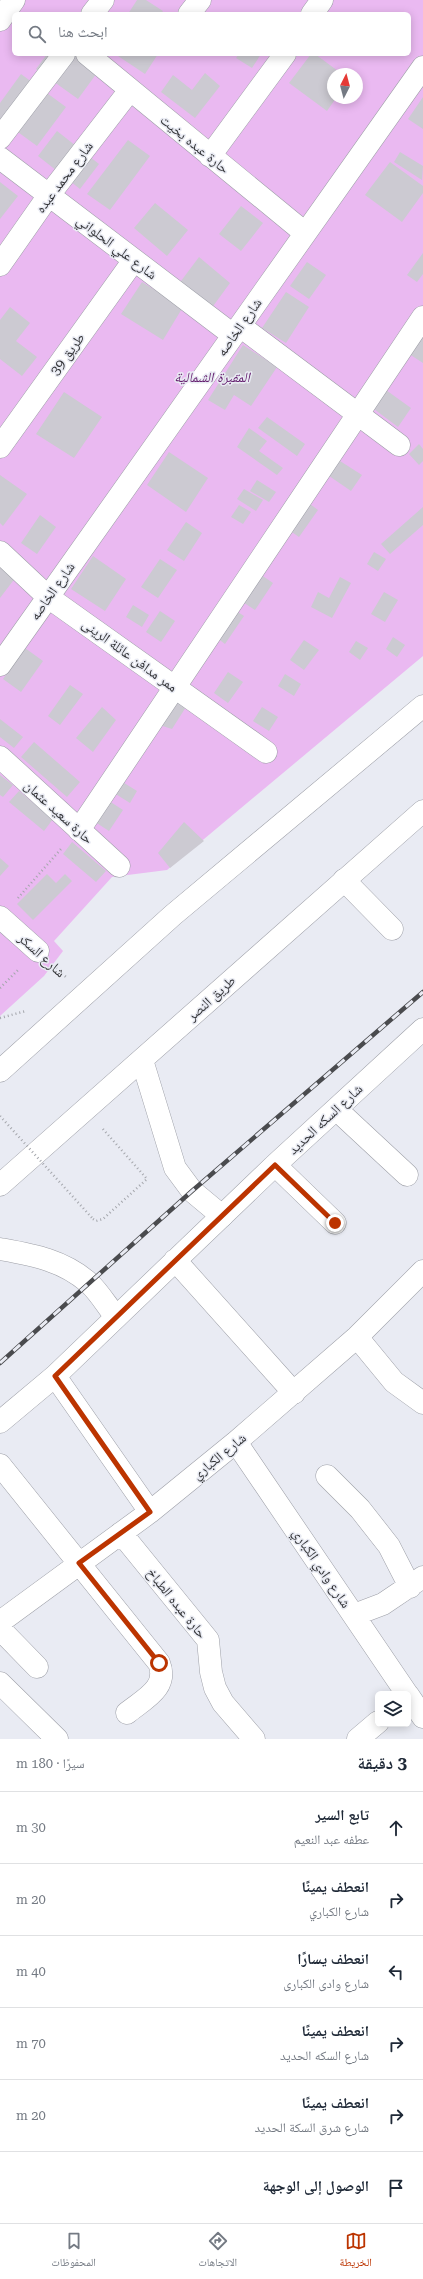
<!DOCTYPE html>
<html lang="ar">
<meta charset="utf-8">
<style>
:root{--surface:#fff;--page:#f6f6f7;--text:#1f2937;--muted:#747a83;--line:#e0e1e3;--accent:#bc3400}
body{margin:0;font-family:"Roboto Serif","Noto Naskh Arabic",serif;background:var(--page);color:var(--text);direction:rtl}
.controls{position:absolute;right:12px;bottom:12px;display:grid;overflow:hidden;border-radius:6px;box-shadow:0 2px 10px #0003}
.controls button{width:36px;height:36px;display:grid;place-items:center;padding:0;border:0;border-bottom:1px solid var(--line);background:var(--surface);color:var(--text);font:20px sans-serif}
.compass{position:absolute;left:327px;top:68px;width:36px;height:36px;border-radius:50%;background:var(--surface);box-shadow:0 2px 10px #0003;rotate:6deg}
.stop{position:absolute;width:12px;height:12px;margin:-9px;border:3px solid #bc3400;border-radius:50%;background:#fff}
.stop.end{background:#bc3400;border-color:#fff;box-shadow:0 1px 4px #0008}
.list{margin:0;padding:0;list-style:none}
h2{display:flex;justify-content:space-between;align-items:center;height:52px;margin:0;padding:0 16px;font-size:17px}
h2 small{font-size:13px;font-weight:400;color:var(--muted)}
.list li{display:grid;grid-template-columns:26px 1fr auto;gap:12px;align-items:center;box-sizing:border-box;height:72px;padding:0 16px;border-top:1px solid var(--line)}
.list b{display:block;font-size:15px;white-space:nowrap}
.list p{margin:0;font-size:13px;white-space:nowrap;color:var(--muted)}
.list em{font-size:13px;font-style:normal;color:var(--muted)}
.icon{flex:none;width:22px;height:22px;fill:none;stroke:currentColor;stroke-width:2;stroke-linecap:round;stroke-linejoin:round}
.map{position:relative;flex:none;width:423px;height:1739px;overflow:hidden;direction:ltr}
.search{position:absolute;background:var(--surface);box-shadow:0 2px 10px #0003;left:12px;right:12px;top:12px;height:44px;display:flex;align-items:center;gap:10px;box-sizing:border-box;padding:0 14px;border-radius:6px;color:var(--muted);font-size:15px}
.sheet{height:484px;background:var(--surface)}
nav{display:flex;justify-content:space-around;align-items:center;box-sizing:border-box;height:56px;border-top:1px solid var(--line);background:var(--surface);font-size:11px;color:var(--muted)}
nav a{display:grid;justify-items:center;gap:2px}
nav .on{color:var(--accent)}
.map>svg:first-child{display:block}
.green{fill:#eab9f1;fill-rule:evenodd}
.building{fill:#cccad2}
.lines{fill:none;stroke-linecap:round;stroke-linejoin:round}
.minor-casing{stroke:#9d9fa7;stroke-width:23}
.highway-casing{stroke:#9d9fa7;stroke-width:23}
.path{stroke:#a4a6ac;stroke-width:2.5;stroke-dasharray:1 3;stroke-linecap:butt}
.minor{stroke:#fff;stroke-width:22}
.highway{stroke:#fff;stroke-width:22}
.rail-casing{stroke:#4a4b4e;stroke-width:4.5}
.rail{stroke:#e9ebf3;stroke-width:3;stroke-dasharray:9;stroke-linecap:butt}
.path-bridge{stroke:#a4a6ac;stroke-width:2.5;stroke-dasharray:1 3;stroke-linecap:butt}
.route{stroke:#bc3400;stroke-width:5}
.labels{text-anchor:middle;stroke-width:3;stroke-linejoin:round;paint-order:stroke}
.street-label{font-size:14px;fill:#343538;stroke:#e9ebf3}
.park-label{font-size:14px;font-style:italic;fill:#65206f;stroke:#e9ebf3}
</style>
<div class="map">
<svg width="423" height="1739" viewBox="0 0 423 1739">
<rect width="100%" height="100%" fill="#e9ebf3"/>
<path class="green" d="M0,0H423V656L167,870L112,877L54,941L63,951L44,976L0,1016ZM14,14H409V54H14ZM333,74H357V98H333Z"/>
<path class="building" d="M137,0H146L163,11L161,14H128Z
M47,54H93L105,62L78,99L36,69Z
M115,54H158L145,74Z
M239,54H261L252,68L236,58Z
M311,54H315L342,74H333V98H336L327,111L289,83Z
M205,73L220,86L195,118L161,92L173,75L192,90Z
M21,74L66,107L37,146L0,119V103Z
M423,97V129L408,119Z
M57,131L99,164L80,189L38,156Z
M128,140L150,156L110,210L87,194Z
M400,152L423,166L422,180L394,162Z
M390,162L423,186V193L402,222L365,195Z
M0,182L18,196L0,219Z
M155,203L188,230L167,256L134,228Z
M241,206L263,223L241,251L219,234Z
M423,253V274L417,282L407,275Z
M199,257L230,283L211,309L178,285Z
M307,262L326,275L309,299L290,286Z
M142,282L183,307L163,340L121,314Z
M286,292L309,307L286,343L262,328Z
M10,307L30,323L16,341L37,357L22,376L0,359V320Z
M423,325V363L406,352Z
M243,345L277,367L251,406L234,395L225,410L208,400Z
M379,385L411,408L398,427L366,403Z
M64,392L102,417L74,458L36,434Z
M267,417L305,444L297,456L258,428Z
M249,428L267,441L259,451L283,468L277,475L237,447Z
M419,444L423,449V461L419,465L409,454Z
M169,452L208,478L186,512L147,485Z
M329,454L362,475L351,491L319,469Z
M0,475L27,494L3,526L0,523Z
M257,480L276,492L269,502L250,491Z
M244,489L263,500L256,511L237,499Z
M302,498L318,510L299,537L283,526Z
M239,505L251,512L243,524L231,517Z
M423,507V525L390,554L381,544Z
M40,515L56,527L37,554L21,543Z
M186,522L202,533L184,561L167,550Z
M374,552L386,559L378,571L367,564Z
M93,556L126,579L105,611L71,589Z
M160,559L177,570L158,598L141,587Z
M0,565L16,577L0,598Z
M257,572L273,583L255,610L238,599Z
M340,577L351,583L332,618L311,607L318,592L329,598Z
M384,592L398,600L385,622L371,614Z
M133,605L149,615L142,627L126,617Z
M227,605L244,616L225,644L209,632Z
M160,611L175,621L161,642L146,632Z
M393,637L405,645L397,657L386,649Z
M304,640L319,650L304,670L290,660Z
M356,641L368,648L360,660L349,652Z
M25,648L43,661L21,692L3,679Z
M228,672L243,682L228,703L214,693Z
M285,674L301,684L294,696L278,686Z
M70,685L83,694L60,725L48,716Z
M169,697L186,707L172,729L153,723Z
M102,707L116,720L93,752L76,738Z
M262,707L278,717L269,731L253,721Z
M0,719L23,737L14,748L0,737Z
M34,742L80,782L67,797L21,757Z
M0,775L13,785L3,797L0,795Z
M121,781L137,791L130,803L114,793Z
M19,791L53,819L44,831L9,802Z
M106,799L123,810L109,831L92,820Z
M184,822L204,841L170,868L158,853Z
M72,842L106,871L96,882L63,854Z
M0,858L9,866L0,876Z
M47,874L56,883L65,874L72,881L33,920L17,904Z"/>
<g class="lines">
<g class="minor-casing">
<path id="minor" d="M92,14L103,0
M189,14L200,0
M312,14L322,0
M0,20L14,0
M87,54L305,233
M0,138L64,54
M210,156L285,54
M0,158L233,335
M0,265L49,195L130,90
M240,326L399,445
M0,447L134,260
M0,552L48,597L266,752
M0,665L423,67
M0,757L119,866
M79,830L423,317
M344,880L392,929
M0,917L38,951
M336,1109L407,1175
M275,1165L335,1223
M175,1260L294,1393
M357,1337L394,1382L423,1403
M55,1376L150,1512
M0,1422L55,1376L275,1165L423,1029
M236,1442L407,1694
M0,1465L159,1663C169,1688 144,1699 127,1713
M327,1476L360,1509L389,1546L410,1587
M121,1533L208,1640L211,1672L215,1688L223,1703L254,1739
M354,1615L383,1604L423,1577
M0,1622L150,1512L236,1442L357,1337L423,1271
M0,1629L37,1667
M0,1683L57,1739
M408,1695L423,1717
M358,1739L378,1722"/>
</g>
<g class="highway-casing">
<path id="highway" d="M142,1060L175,1168L192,1191L222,1216
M0,1071L173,915L423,706
M0,1185L423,811
M0,1249C33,1255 63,1260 89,1283C99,1292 107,1306 116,1317"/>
</g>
<path class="path" d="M18,898L61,849
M56,968L66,977
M0,988L19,969
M0,1018L26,1011
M93,1219L96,1221L103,1219L147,1179L102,1128"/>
<use href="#minor" class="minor"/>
<use href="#highway" class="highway"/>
<g class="rail-casing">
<path id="rail" d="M0,1363L192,1191L423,992"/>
</g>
<use href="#rail" class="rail"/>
<path class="path-bridge" d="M0,1116L93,1219"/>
</g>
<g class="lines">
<path class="route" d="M159,1663L79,1563L150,1512L55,1376L275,1165L335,1223"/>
</g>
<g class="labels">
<g class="street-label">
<text transform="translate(195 144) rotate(39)" y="5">حارة عبده بخيت</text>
<text transform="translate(64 177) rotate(-53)" y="5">شارع محمد عبده</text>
<text transform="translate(117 247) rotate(37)" y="5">شارع علي الحلواني</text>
<text transform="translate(239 327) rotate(-55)" y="5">شارع الخاصه</text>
<text transform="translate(67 354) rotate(-54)" y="5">طريق 39</text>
<text transform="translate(52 591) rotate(-55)" y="5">شارع الخاصه</text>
<text transform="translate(130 655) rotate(36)" y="5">ممر مدافن عائلة الرينى</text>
<text transform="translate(59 812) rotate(42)" y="5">حارة سعيد عثمان</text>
<text transform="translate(42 955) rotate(42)" y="5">شارع السكر</text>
<text transform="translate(211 998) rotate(-42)" y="5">طريق النصر</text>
<text transform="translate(325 1119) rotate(-43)" y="5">شارع السكه الحديد</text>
<text transform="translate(219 1456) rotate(-39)" y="5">شارع الكباري</text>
<text transform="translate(322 1568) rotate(56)" y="5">شارع وادي الكباري</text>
<text transform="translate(177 1603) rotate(51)" y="5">حارة عبده الطباخ</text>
</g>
<g class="park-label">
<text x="212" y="382">المقبرة الشمالية</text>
</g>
</g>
</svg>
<div class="controls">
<button><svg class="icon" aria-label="layers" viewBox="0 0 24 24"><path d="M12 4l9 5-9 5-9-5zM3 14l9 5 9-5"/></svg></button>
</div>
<svg class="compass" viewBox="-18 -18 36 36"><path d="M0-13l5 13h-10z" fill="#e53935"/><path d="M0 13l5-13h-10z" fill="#747a83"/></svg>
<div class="stop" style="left:159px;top:1663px"></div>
<div class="stop end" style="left:335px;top:1223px"></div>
<div class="search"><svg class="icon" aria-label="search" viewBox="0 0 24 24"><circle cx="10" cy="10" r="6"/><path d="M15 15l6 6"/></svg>ابحث هنا</div>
</div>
<section class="sheet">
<h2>3 دقيقة<small>سيرًا · 180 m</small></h2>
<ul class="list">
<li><svg class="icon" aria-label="ahead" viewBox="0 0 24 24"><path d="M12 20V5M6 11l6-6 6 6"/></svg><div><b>تابع السير</b><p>عطفه عبد النعيم</p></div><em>30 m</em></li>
<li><svg class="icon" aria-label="right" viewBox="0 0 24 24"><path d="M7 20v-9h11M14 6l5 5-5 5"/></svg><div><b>انعطف يمينًا</b><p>شارع الكباري</p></div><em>20 m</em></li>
<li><svg class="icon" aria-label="left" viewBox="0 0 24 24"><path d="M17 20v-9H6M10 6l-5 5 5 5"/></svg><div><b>انعطف يسارًا</b><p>شارع وادى الكبارى</p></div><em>40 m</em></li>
<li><svg class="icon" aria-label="right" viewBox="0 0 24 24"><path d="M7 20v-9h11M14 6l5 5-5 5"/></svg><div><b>انعطف يمينًا</b><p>شارع السكه الحديد</p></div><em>70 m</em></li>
<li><svg class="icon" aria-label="right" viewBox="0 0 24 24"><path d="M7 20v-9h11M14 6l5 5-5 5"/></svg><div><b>انعطف يمينًا</b><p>شارع شرق السكة الحديد</p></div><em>20 m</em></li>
<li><svg class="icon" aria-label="arrive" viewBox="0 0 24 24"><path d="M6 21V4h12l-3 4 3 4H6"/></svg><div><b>الوصول إلى الوجهة</b></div></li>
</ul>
</section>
<nav>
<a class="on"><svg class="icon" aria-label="map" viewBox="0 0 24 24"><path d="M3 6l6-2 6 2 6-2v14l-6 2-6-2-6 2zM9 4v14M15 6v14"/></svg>الخريطة</a>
<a><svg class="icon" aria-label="directions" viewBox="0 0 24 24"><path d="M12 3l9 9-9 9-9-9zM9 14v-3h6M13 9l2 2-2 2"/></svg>الاتجاهات</a>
<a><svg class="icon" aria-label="saved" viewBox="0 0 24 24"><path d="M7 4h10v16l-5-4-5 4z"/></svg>المحفوظات</a>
</nav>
